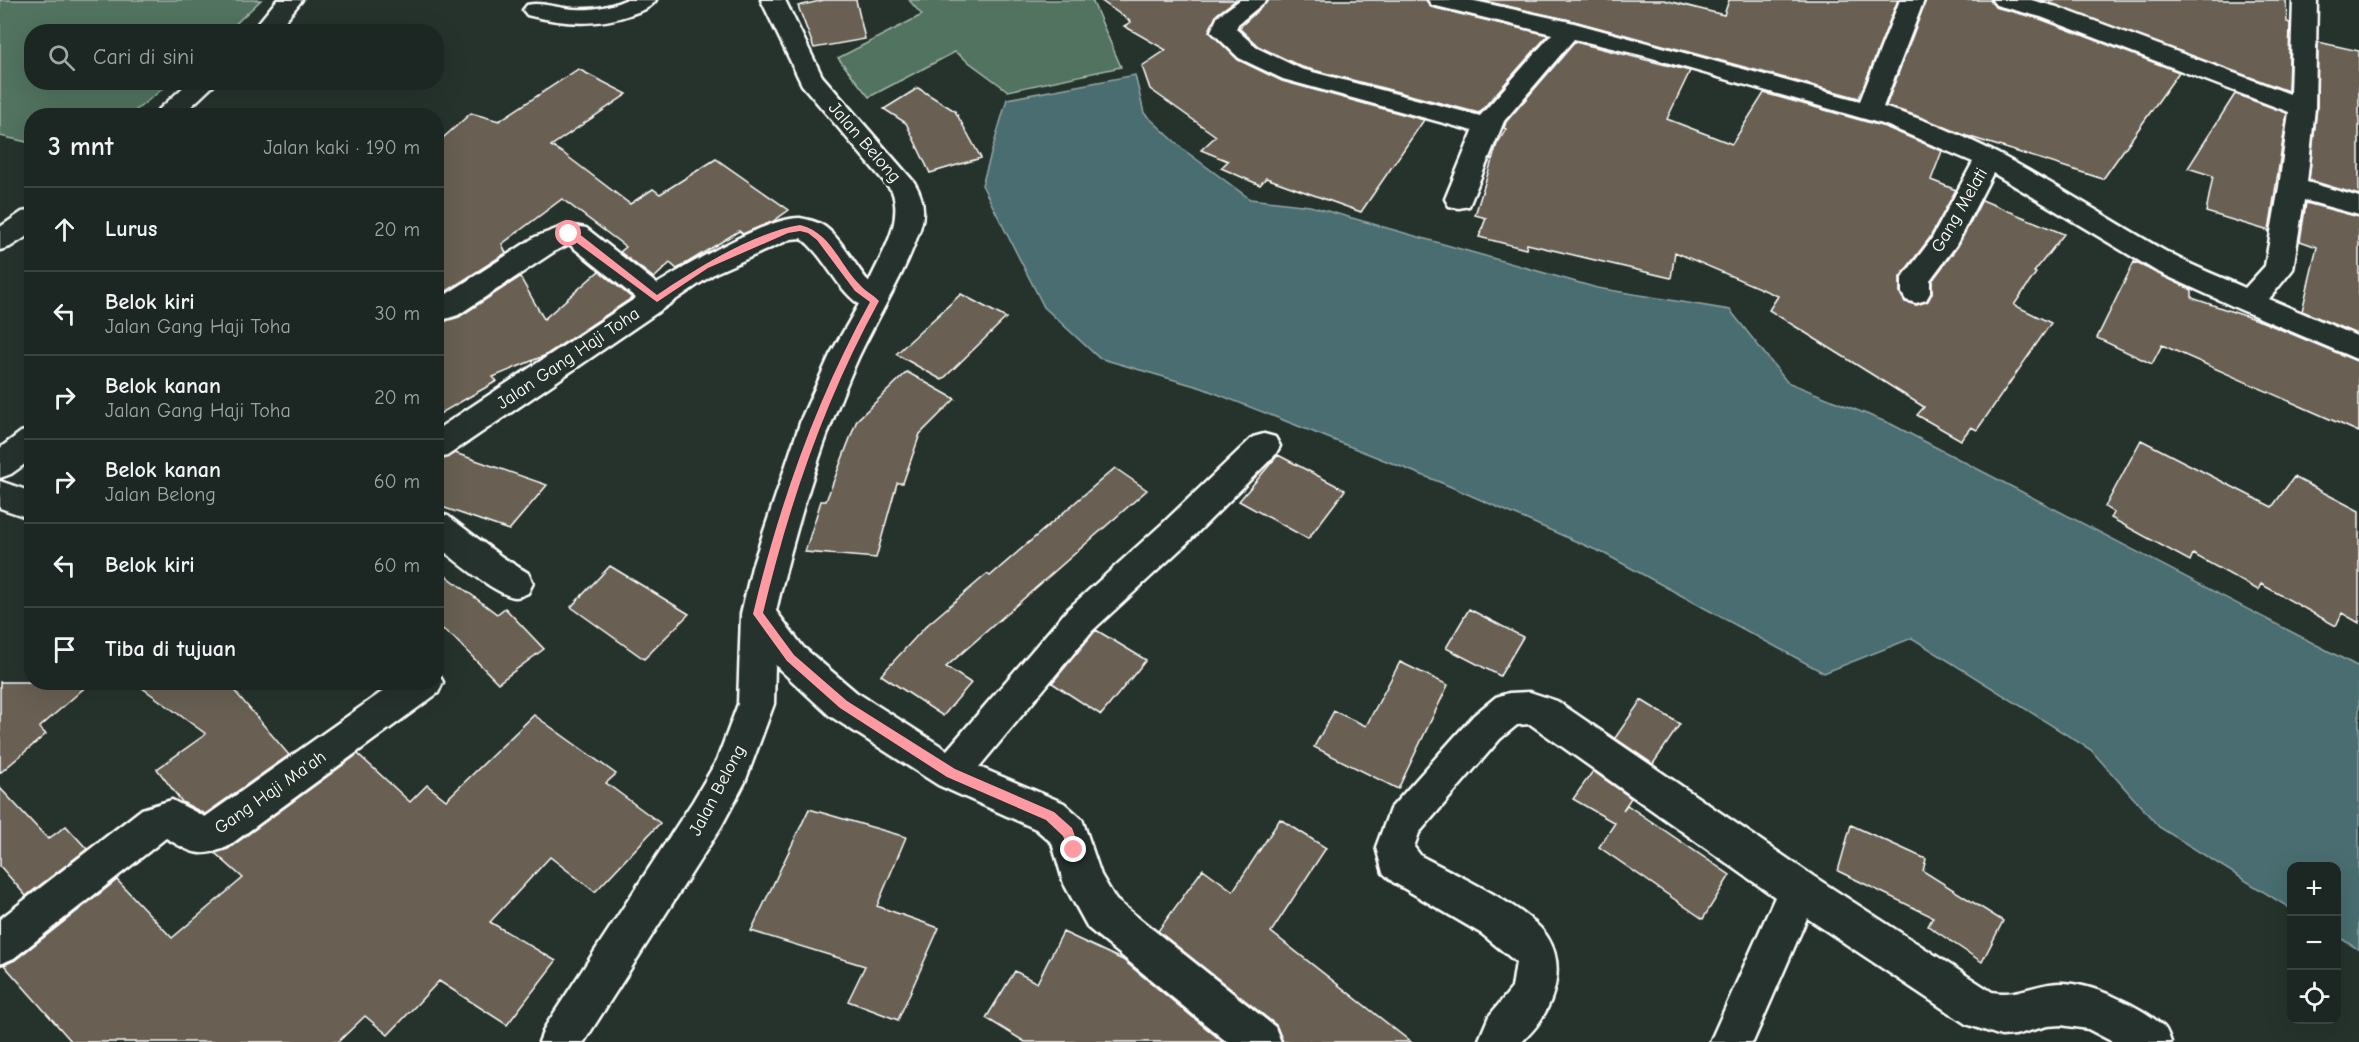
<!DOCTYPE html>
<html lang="id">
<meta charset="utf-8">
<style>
:root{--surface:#1c2622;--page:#252e2a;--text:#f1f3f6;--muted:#a0a5a5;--line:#3a4340}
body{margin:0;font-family:"Comic Neue",sans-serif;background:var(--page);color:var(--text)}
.controls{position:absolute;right:18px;bottom:18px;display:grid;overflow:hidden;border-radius:12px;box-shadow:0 6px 24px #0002}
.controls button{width:54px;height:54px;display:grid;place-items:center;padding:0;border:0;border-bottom:2px solid var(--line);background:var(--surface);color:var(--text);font:30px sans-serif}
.stop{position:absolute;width:18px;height:18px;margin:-14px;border:4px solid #ff9aa2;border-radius:50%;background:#fff}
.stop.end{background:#ff9aa2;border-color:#fff;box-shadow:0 2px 6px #0008}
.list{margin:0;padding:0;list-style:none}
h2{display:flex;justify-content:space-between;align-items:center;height:78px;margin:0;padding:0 24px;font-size:26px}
h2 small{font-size:20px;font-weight:400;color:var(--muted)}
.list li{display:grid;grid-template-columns:39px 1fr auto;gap:18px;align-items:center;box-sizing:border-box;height:84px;padding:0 24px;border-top:2px solid var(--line)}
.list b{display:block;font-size:22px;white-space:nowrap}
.list p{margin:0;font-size:20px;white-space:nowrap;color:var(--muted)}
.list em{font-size:20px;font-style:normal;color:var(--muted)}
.icon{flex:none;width:33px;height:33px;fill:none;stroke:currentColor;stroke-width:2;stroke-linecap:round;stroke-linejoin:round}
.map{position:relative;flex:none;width:2359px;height:1042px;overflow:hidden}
.search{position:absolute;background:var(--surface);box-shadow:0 6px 24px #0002;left:24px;top:24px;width:420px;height:66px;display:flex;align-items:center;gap:15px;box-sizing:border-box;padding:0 21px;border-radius:24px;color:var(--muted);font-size:22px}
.panel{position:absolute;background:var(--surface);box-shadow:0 6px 24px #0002;left:24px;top:108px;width:420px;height:582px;border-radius:24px}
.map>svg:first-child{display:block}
.green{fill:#51735e;stroke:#a8b9ae;stroke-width:1.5}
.water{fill:#496d6f;stroke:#92a7a9;stroke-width:1.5}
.building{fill:#696152;stroke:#fff;stroke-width:1.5}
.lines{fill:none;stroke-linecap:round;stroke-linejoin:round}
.minor-casing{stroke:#fff;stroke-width:5}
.minor{fill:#26332d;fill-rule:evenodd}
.route{fill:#ff9aa2}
.labels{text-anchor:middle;stroke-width:6;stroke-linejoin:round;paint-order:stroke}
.street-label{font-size:18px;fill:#fff;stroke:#26332d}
</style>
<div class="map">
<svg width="2359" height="1042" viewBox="0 0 2359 1042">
<rect width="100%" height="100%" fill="#26332d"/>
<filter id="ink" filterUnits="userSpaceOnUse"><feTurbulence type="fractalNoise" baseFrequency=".0167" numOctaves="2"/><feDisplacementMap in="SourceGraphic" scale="12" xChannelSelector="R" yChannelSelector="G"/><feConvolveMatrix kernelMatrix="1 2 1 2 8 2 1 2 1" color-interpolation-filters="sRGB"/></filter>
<g filter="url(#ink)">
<path class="green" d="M0,0H261L228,31L32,32V82L170,83L130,115L32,116L31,143L0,136Z
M909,0H1092L1121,67L1008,91L955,52L869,97L838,58L922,15Z"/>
<path class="water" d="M1135,75L1144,113L1184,150L1250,199L1310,206L1597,288L1730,310L1787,382L1891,424L2359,667V950L2337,936L2336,866H2292L2291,909L2159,827L2091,750L1912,638L1824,673L1605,554L1442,483L1202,388L1099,358L1044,307L982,185L1007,99Z"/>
<path class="building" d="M824,0H856L865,39L814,48L798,6Z
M1100,0H1236L1217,14L1209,31L1238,60L1282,81L1424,120L1361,212L1266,178L1260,185L1221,168L1228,161L1201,150L1216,136L1150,89L1142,66L1166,50L1124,26L1131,22Z
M1269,0H1426L1431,7L1548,35L1479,113L1302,67L1258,46L1239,28Z
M1480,0H1664L1724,15L1729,0H1898L1859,98L1570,20Z
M1926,0H1990L1995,7L2040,19L2179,72L2103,179L1967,136L1886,106Z
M2040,0H2286L2287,22L2290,23L2288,91Z
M1575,42L1690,71L1667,119L1732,144L1764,93L1885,127L1942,151L1931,180L1956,190L1929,239L1900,277V293L1905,302L1917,305L1928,301L1932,293V281L1958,246L1982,200L2064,234L2034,272L2036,273L2014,305L2051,323L1977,430L1971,427L1961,440L1917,415L1924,407L1769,310L1778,296L1675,252L1671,278L1527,244L1526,249L1479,237L1486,218L1475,215L1497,144L1506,129L1504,128L1506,122Z
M2318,42L2359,51V195L2309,180L2317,108Z
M578,69L627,94L551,146L563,153L630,204L653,189L660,194L716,159L789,210L772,222L743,234L739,231L677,269L670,263L654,278L620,252L626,247L562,199L502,244L506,253L436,298V144L471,113L499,121Z
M918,88L955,111L981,158L930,173L906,123L884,109Z
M2235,94L2287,113L2269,231L2206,212L2213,176L2188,168Z
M2306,203L2359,217V335L2302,311L2317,247L2300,241Z
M2134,262L2192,290V298L2263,322L2359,362V432L2162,345L2152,364L2097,338Z
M599,271L632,298L546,355L493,377L497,381L436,416V324L459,317L520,277L544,319Z
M961,294L1006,318L942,380L896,354Z
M907,372L955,399L920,434L903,483H897L876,558L805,552L821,501H826L857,420Z
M2141,440L2272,507L2294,477L2359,511V623L2342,613L2336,626L2261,584L2258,590L2193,554L2190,561L2111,518L2114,513L2105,507Z
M455,453L547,485L509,530L436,505V461Z
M1278,455L1345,490L1308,539L1239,501Z
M1115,468L1147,490L946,667L971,683L943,716L881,675L926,626L987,574L990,576Z
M610,566L689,614L644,659L571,607Z
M436,568L497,614L505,608L544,649L498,683L454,638L436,624Z
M1469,609L1523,637L1500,676L1446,648Z
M1096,630L1146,660L1101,715L1052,683Z
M1400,662L1448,685L1398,789L1314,747L1334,711L1366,726Z
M0,682H91L39,728L46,734L0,773Z
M134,682H227L289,755L205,814L182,802L157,769L206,734Z
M1641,700L1680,724L1653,764L1615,738Z
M534,715L616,774L606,783L660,823L595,892L550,857L490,922L556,961L507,1025L439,981L388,1035L365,1016L338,1042H72L4,965L15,960L117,880L172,938L243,878L215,853L228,849L358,754L410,802L427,785L446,800Z
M1593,771L1631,798L1623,810L1627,805L1730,875L1703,919L1599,847L1615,823L1573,799Z
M0,788L48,839L66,826L87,849L26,896L0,866Z
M809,809L906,837L877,906L939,928L898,1020L848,1001L865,966L751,931Z
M1280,819L1326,848L1271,932L1411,1042H1283L1276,1025L1158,931L1203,869L1233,891Z
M1851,825L1926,859L1923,871L2003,921L1982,962L1928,926L1933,917L1838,871Z
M1063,932L1123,960L1223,1042H1025L986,1018L1015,971L1037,983Z"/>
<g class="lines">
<g class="minor-casing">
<path id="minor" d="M277,0H302L276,32H251Z
M625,0H656C651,8 641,11 632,14C597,27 563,24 527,15L523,10L527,5C539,2 551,6 564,8C585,11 605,9 625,0Z
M761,0H785L822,76L914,182C923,197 926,212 920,229C905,274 879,314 859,356C824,433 795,528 776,611L803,647L856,692L947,750L1068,609L1162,524L1253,437L1264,434L1275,437L1280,446L1275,455L1186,544L1092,631L979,767L1064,803L1082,819L1101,875L1116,900L1275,1027L1281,1042H1227L1088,928L1064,884L1052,843L1036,829L938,785L830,716L775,665L774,704L745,782L721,827L584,1042H539L545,1027L693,801L717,760L738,704L741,614L752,567L802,417L830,355L859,304C835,287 825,256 801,238L791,239L715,273L447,456L436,459V430L636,298L569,244L555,251L458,315L436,322V301L535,237L567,225L586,228L657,284C685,266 768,217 800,218C806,219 817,222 822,225C839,235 855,266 869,282C881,255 904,222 892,191L802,85Z
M1240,0H1267L1238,24L1236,29L1257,48L1301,69L1480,116L1552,34L1432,5L1428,0H1470L1570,22L1860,101L1900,0H1924L1883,107C1990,137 2079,203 2174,256C2197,268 2221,277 2245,288L2265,266L2279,187L2289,112L2041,17L1996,5L1992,0H2031L2057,7L2290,94L2293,0H2317L2315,108L2307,182L2359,197V215L2304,200L2293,269L2269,299L2359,337V360L2239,309L2156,271L1993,173L1956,245L1930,280V293L1926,300L1916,303L1906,300L1902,293V278L1931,240L1973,162L1886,125L1645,56L1574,39L1504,121L1469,206L1459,208L1449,206L1445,199L1473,131L1283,79L1239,58L1211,31L1218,16Z
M189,82H217L181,116H152Z
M32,210V233L10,247L0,250V227L22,212Z
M32,429V459L11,474L0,478V448L21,432Z
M0,481L32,492V519L0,508Z
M436,513L448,516L502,557L528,573L533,583L528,593C524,595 519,597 515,597C495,595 453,558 436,545Z
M436,670L443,682L438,693L227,847C198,859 191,852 166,838L14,958L0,964V919L142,809L172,800L205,817L396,682H436Z
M1530,692L1557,701L1813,876L1992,992C2017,997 2036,983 2061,983C2091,983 2141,1006 2163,1026C2167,1029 2169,1037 2171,1042H2113L2088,1029L2061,1025L2047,1026L2015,1035L2001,1036L1966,1024L1807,918L1753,1042H1710L1775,897L1530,724L1517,725L1500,739L1419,833L1414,847L1421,856C1452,873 1531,908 1548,938C1564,964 1556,997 1540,1021C1535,1029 1528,1035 1522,1042H1478L1489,1016L1512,988L1516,962L1482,934L1393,882L1383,873L1376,847L1390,809L1474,715L1496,697L1509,693Z"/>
</g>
<use href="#minor" class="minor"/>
</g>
</g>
<path class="route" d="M800,225C832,233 839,265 861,286C866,292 874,295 879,301C825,399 789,504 763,613L794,655L847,701L955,769L1054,812L1072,828L1080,850L1079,854H1070L1063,836L1046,820L947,777L840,708L787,661L753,614C779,505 816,400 870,302L855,291L817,240L808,233L800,231L788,233L708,268L657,302L565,234L569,231L578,233L657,295C697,268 752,233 800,225Z"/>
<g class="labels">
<g class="street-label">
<text transform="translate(865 142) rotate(49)" y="6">Jalan Belong</text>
<text transform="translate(1959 210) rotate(-60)" y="6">Gang Melati</text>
<text transform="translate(568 358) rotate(-34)" y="6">Jalan Gang Haji Toha</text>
<text transform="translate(717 790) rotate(-62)" y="6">Jalan Belong</text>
<text transform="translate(270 792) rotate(-35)" y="6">Gang Haji Ma'ah</text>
</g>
</g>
</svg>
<div class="controls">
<button>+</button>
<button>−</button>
<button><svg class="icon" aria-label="locate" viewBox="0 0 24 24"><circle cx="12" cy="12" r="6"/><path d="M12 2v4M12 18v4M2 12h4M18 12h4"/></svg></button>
</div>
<div class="stop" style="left:569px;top:234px"></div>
<div class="stop end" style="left:1074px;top:850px"></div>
<div class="search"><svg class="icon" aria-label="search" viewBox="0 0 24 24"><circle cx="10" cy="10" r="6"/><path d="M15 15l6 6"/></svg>Cari di sini</div>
<section class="panel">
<h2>3 mnt<small>Jalan kaki · 190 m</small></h2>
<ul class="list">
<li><svg class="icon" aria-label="ahead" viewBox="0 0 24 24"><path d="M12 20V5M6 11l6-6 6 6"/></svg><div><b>Lurus</b></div><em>20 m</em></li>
<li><svg class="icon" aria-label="left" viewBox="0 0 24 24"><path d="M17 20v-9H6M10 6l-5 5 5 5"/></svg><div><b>Belok kiri</b><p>Jalan Gang Haji Toha</p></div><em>30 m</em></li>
<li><svg class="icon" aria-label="right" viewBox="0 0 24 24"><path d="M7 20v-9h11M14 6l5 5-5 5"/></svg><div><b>Belok kanan</b><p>Jalan Gang Haji Toha</p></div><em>20 m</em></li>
<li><svg class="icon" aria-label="right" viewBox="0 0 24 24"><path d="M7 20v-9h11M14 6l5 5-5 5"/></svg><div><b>Belok kanan</b><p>Jalan Belong</p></div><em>60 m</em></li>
<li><svg class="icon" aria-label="left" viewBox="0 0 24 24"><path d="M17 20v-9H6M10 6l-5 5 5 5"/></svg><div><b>Belok kiri</b></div><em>60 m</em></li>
<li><svg class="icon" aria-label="arrive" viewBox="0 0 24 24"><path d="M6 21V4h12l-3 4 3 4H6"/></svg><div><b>Tiba di tujuan</b></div></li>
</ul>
</section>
</div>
